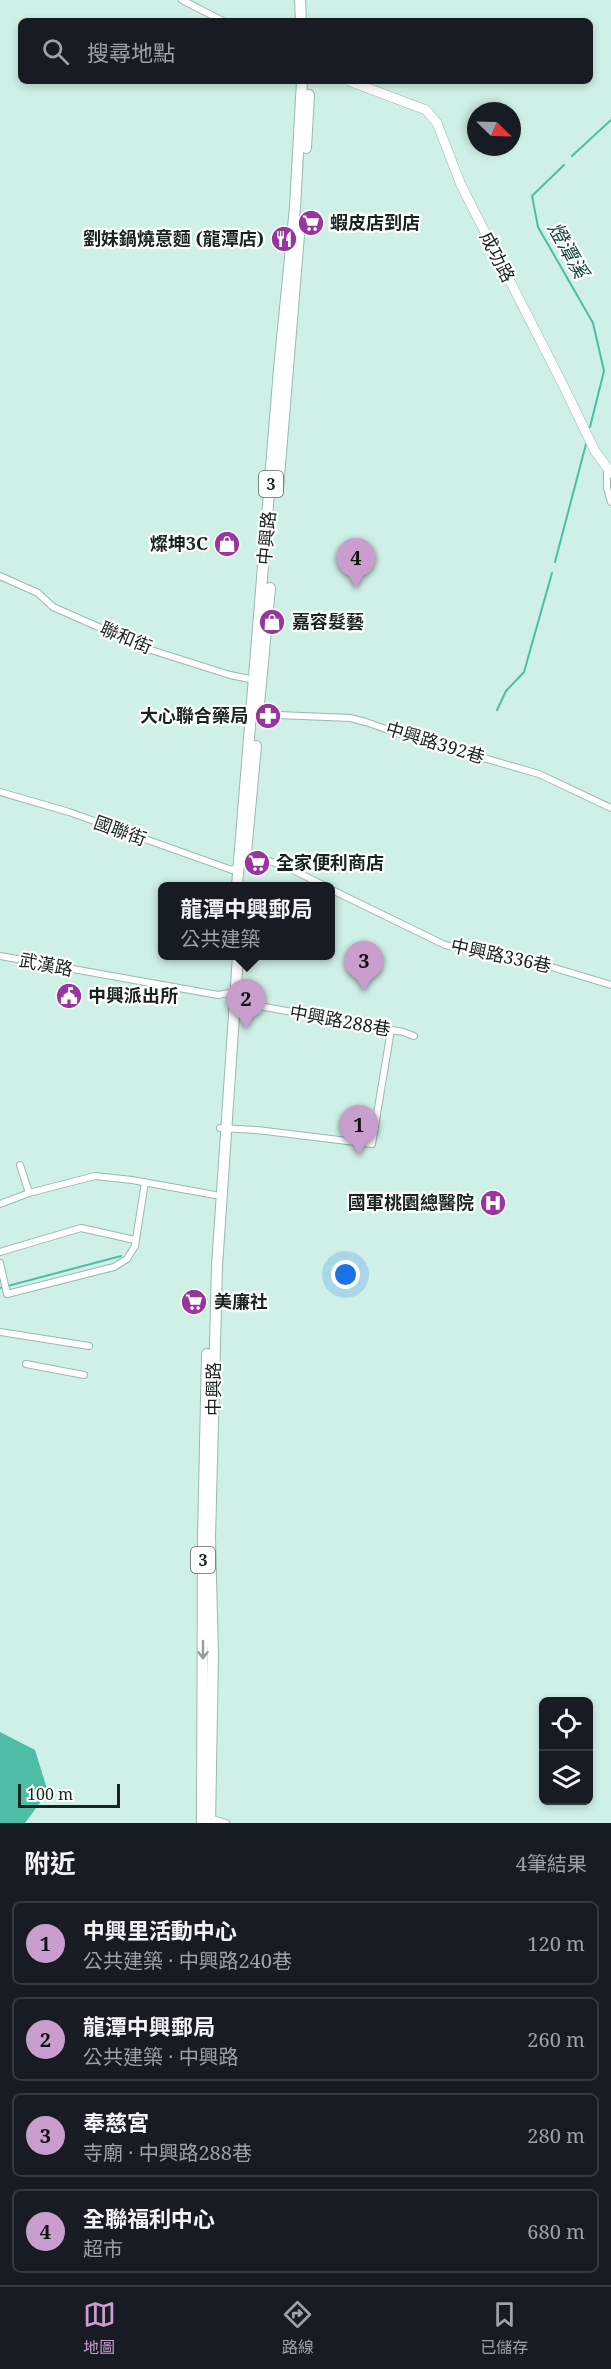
<!DOCTYPE html>
<html lang="zh-TW">
<meta charset="utf-8">
<style>
:root{--surface:#171b24;--page:#242831;--text:#f1f3f6;--muted:#9ea1a6;--line:#363941;--accent:#c99ece}
body{margin:0;font-family:"Noto Serif","Noto Sans TC",serif;background:var(--page);color:var(--text)}
.controls{position:absolute;right:18px;bottom:18px;display:grid;overflow:hidden;border-radius:9px;box-shadow:0 3px 9px #0003}
.controls button{width:54px;height:54px;display:grid;place-items:center;padding:0;border:0;border-bottom:2px solid var(--line);background:var(--surface);color:var(--text);font:30px sans-serif}
.compass{position:absolute;left:467px;top:102px;width:54px;height:54px;border-radius:50%;background:var(--surface);box-shadow:0 3px 9px #0003;rotate:113deg}
.scale{position:absolute;left:18px;bottom:15px;width:102px;box-sizing:border-box;padding-left:6px;border:3px solid #172420;border-top:0;font-size:16px;line-height:21px;white-space:nowrap;color:#172420;-webkit-text-stroke:4px #fff;paint-order:stroke}
.you{position:absolute;left:346px;top:1275px;width:21px;height:21px;margin:-15px;border:4px solid #fff;border-radius:50%;background:#1a73e8;box-shadow:0 0 0 9px #1a73e833}
.badge{display:grid;place-items:center;width:39px;height:39px;border-radius:50%;background:var(--accent);color:#111;font-size:20px;font-weight:700}
.pin{position:absolute;translate:-50% -50px;filter:drop-shadow(0 2px 3px #0008)}
.pin::after{content:'';position:absolute;top:32px;width:21px;height:18px;background:inherit;clip-path:polygon(0 0,100% 0,50% 100%)}
.popup{position:absolute;left:158px;top:882px;width:177px;height:78px;box-sizing:border-box;display:grid;place-content:center;border-radius:9px;background:var(--surface);filter:drop-shadow(0 2px 4px #0005);font-size:20px;white-space:nowrap;color:var(--muted)}
.popup b{font-size:22px;color:var(--text)}
.popup::after{content:'';position:absolute;left:50%;top:100%;margin-left:-12px;border:12px solid transparent;border-top-color:var(--surface)}
.list{margin:0;padding:0;list-style:none}
h2{display:flex;justify-content:space-between;align-items:center;height:78px;margin:0;padding:0 24px;font-size:26px}
h2 small{font-size:20px;font-weight:400;color:var(--muted)}
.list li{display:grid;grid-template-columns:39px 1fr auto;gap:18px;align-items:center;box-sizing:border-box;height:84px;margin:0 12px 12px;padding:0 12px;border:2px solid var(--line);border-radius:9px}
.list b{display:block;font-size:22px;white-space:nowrap}
.list p{margin:0;font-size:20px;white-space:nowrap;color:var(--muted)}
.list em{font-size:20px;font-style:normal;color:var(--muted)}
.icon{flex:none;width:33px;height:33px;fill:none;stroke:currentColor;stroke-width:2;stroke-linecap:round;stroke-linejoin:round}
.map{position:relative;flex:none;width:611px;height:1823px;overflow:hidden}
.search{position:absolute;background:var(--surface);box-shadow:0 3px 9px #0003;left:18px;right:18px;top:18px;height:66px;display:flex;align-items:center;gap:15px;box-sizing:border-box;padding:0 21px;border-radius:9px;color:var(--muted);font-size:22px}
.sheet{height:462px;background:var(--surface)}
nav{display:flex;justify-content:space-around;align-items:center;box-sizing:border-box;height:84px;border-top:2px solid var(--line);background:var(--surface);font-size:16px;color:var(--muted)}
nav a{display:grid;justify-items:center;gap:3px}
nav .on{color:var(--accent)}
.map>svg:first-child{display:block}
.water{fill:#4dbda5}
.lines{fill:none;stroke-linecap:round;stroke-linejoin:round}
.stream{stroke:#4dbda5;stroke-width:2}
.street-casing{stroke:#99b9b0;stroke-width:8}
.secondary-casing{stroke:#99b9b0;stroke-width:10}
.primary-casing{stroke:#99b9b0;stroke-width:12}
.street{stroke:#fff;stroke-width:6}
.secondary{stroke:#fff;stroke-width:9}
.primary{stroke:#fff;stroke-width:10}
.oneway{stroke:#979c9b}
.labels{text-anchor:middle;stroke-width:4.5;stroke-linejoin:round;paint-order:stroke}
.shield{fill:#fff;stroke:#5d6663;stroke-width:1.5}
.shield-label{font-size:16px;font-weight:bold;fill:#172420}
.poi-label{font-size:18px;font-weight:bold;fill:#172420;stroke:#fff;text-anchor:start}
.street-label{font-size:18px;fill:#172420;stroke:#fff}
.water-label{font-size:20px;font-style:italic;fill:#13453a;stroke:#fff}
</style>
<div class="map">
<svg width="611" height="1823" viewBox="0 0 611 1823">
<rect width="100%" height="100%" fill="#cff0e6"/>
<path class="water" d="M0,1732L35,1750L48,1792L25,1823H0Z"/>
<g class="lines">
<path class="stream" d="M572,156L611,120
M564,165L532,196L538,227L593,323L604,371L590,427
M555,562L586,444
M497,710L506,691L524,672L552,573
M0,1288L121,1256"/>
<g class="street-casing">
<path id="street" d="M182,0L223,21
M607,469V488L611,502
M0,576L38,593L53,607L151,650L230,675L255,680
M252,714L350,718L366,722L397,733L539,774L611,808
M0,792L69,812L232,870L256,857L285,866L325,886
M330,889L445,945L538,963L611,985
M0,956L218,995L229,993L242,1003L403,1032L414,1036
M220,1128L257,1130L372,1144L391,1030
M20,1165L29,1193
M0,1204L29,1193L95,1176L132,1180L215,1195
M0,1252L81,1228L135,1240
M0,1263L7,1294L114,1267L127,1259L135,1246L145,1182
M0,1332L89,1346
M26,1364L84,1375
M209,1818L226,1823"/>
</g>
<g class="secondary-casing">
<path id="secondary" d="M349,81L426,110L437,123L461,185L564,387L595,451L611,473"/>
</g>
<g class="primary-casing">
<path id="primary" d="M300,0L301,21
M306,148L309,95
M278,489L300,223
M259,704L270,588
M246,853L256,746
M237,886L279,369L295,207L302,81
M202,1823L203,1536L207,1354
M210,1823L213,1656L210,1538L217,1266L238,956"/>
</g>
<use href="#street" class="street"/>
<use href="#secondary" class="secondary"/>
<use href="#primary" class="primary"/>
</g>
<defs><path id="oneway-shaft" d="M-6 0H5M1.5-3L5.5 0L1.5 3" fill="none" stroke-width="1.6" stroke-linecap="round" stroke-linejoin="round" transform="scale(1.5)"/></defs>
<use class="oneway" href="#oneway-shaft" transform="translate(203 1650) rotate(90)"/>
<defs>
<g id="supermarket-disc" transform="scale(1.35)"><circle r="9.5" fill="#99369d" stroke="#fff"/><path d="M-6-5.5h2.5l.6 2H6L4.5 2H-2.5L-4.4-4H-6ZM-1.5 3.2a1.3 1.3 0 1 0 .1 0ZM3 3.2a1.3 1.3 0 1 0 .1 0Z" fill="#fff"/></g>
<g id="restaurant-disc" transform="scale(1.35)"><circle r="9.5" fill="#99369d" stroke="#fff"/><path d="M-5-6h1v4h1v-4h1v4h1v-4h1v5L-1.5 .5V6h-2V.5L-5-1ZM5-6V6H3V1.5H1.5Q1.5-4 5-6Z" fill="#fff"/></g>
<g id="shop-disc" transform="scale(1.35)"><circle r="9.5" fill="#99369d" stroke="#fff"/><path d="M-5-2.5h2.3a2.7 3.5 0 0 1 5.4 0H5L5.5 6h-11ZM-1.5-2.5h3a1.5 2.3 0 0 0-3 0Z" fill="#fff"/></g>
<g id="pharmacy-disc" transform="scale(1.35)"><circle r="9.5" fill="#99369d" stroke="#fff"/><path d="M-2-6h4v4h4v4h-4v4h-4v-4h-4v-4h4Z" fill="#fff"/></g>
<g id="civic-disc" transform="scale(1.35)"><circle r="9.5" fill="#99369d" stroke="#fff"/><path d="M-.6-6.5H3V-4.5H.6V-3L4-1V1h2V6H-6V1h2V-1L-.6-3ZM-1.2 2.5V6h2.4V2.5Z" fill="#fff"/></g>
<g id="hospital-disc" transform="scale(1.35)"><circle r="9.5" fill="#99369d" stroke="#fff"/><path d="M-5-5h3v3.5h4V-5h3V5h-3V1.5h-4V5h-3Z" fill="#fff"/></g>
</defs>
<g fill-rule="evenodd">
<use href="#supermarket-disc" x="311" y="223"/>
<use href="#restaurant-disc" x="284" y="239"/>
<use href="#shop-disc" x="227" y="544"/>
<use href="#shop-disc" x="272" y="622"/>
<use href="#pharmacy-disc" x="268" y="716"/>
<use href="#supermarket-disc" x="257" y="863"/>
<use href="#civic-disc" x="69" y="996"/>
<use href="#hospital-disc" x="493" y="1203"/>
<use href="#supermarket-disc" x="194" y="1302"/>
</g>
<g class="labels">
<g class="shield">
<rect x="259" y="471" width="24" height="26" rx="4.5"/>
<rect x="191" y="1547" width="24" height="26" rx="4.5"/>
</g>
<g class="shield-label">
<text x="271" y="490">3</text>
<text x="203" y="1566">3</text>
</g>
<g class="poi-label">
<text x="330" y="229">蝦皮店到店</text>
<text x="264" y="245" text-anchor="end">劉妹鍋燒意麵 (龍潭店)</text>
<text x="208" y="550" text-anchor="end">燦坤3C</text>
<text x="292" y="628">嘉容髮藝</text>
<text x="248" y="722" text-anchor="end">大心聯合藥局</text>
<text x="276" y="869">全家便利商店</text>
<text x="88" y="1002">中興派出所</text>
<text x="474" y="1209" text-anchor="end">國軍桃園總醫院</text>
<text x="214" y="1308">美廉社</text>
</g>
<g class="street-label">
<text transform="translate(497 257) rotate(63)" y="6">成功路</text>
<text transform="translate(267 538) rotate(-85)" y="6">中興路</text>
<text transform="translate(126 638) rotate(23)" y="6">聯和街</text>
<text transform="translate(435 743) rotate(17)" y="6">中興路392巷</text>
<text transform="translate(120 831) rotate(20)" y="6">國聯街</text>
<text transform="translate(501 956) rotate(12)" y="6">中興路336巷</text>
<text transform="translate(46 965) rotate(11)" y="6">武漢路</text>
<text transform="translate(340 1021) rotate(10)" y="6">中興路288巷</text>
<text transform="translate(214 1389) rotate(-90)" y="6">中興路</text>
</g>
<g class="water-label">
<text transform="translate(568 250) rotate(61)" y="7">燈潭溪</text>
</g>
</g>
</svg>
<div class="controls">
<button><svg class="icon" aria-label="locate" viewBox="0 0 24 24"><circle cx="12" cy="12" r="6"/><path d="M12 2v4M12 18v4M2 12h4M18 12h4"/></svg></button>
<button><svg class="icon" aria-label="layers" viewBox="0 0 24 24"><path d="M12 4l9 5-9 5-9-5zM3 14l9 5 9-5"/></svg></button>
</div>
<svg class="compass" viewBox="-18 -18 36 36"><path d="M0-13l5 13h-10z" fill="#e53935"/><path d="M0 13l5-13h-10z" fill="#9ea1a6"/></svg>
<div class="scale">100 m</div>
<div class="you"></div>
<div class="pin badge" style="left:359px;top:1155px">1</div>
<div class="pin badge" style="left:246px;top:1029px">2</div>
<div class="popup"><b>龍潭中興郵局</b>公共建築</div>
<div class="pin badge" style="left:364px;top:991px">3</div>
<div class="pin badge" style="left:356px;top:588px">4</div>
<div class="search"><svg class="icon" aria-label="search" viewBox="0 0 24 24"><circle cx="10" cy="10" r="6"/><path d="M15 15l6 6"/></svg>搜尋地點</div>
</div>
<section class="sheet">
<h2>附近<small>4筆結果</small></h2>
<ul class="list">
<li><span class="badge">1</span><div><b>中興里活動中心</b><p>公共建築 · 中興路240巷</p></div><em>120 m</em></li>
<li><span class="badge">2</span><div><b>龍潭中興郵局</b><p>公共建築 · 中興路</p></div><em>260 m</em></li>
<li><span class="badge">3</span><div><b>奉慈宮</b><p>寺廟 · 中興路288巷</p></div><em>280 m</em></li>
<li><span class="badge">4</span><div><b>全聯福利中心</b><p>超市</p></div><em>680 m</em></li>
</ul>
</section>
<nav>
<a class="on"><svg class="icon" aria-label="map" viewBox="0 0 24 24"><path d="M3 6l6-2 6 2 6-2v14l-6 2-6-2-6 2zM9 4v14M15 6v14"/></svg>地圖</a>
<a><svg class="icon" aria-label="directions" viewBox="0 0 24 24"><path d="M12 3l9 9-9 9-9-9zM9 14v-3h6M13 9l2 2-2 2"/></svg>路線</a>
<a><svg class="icon" aria-label="saved" viewBox="0 0 24 24"><path d="M7 4h10v16l-5-4-5 4z"/></svg>已儲存</a>
</nav>
